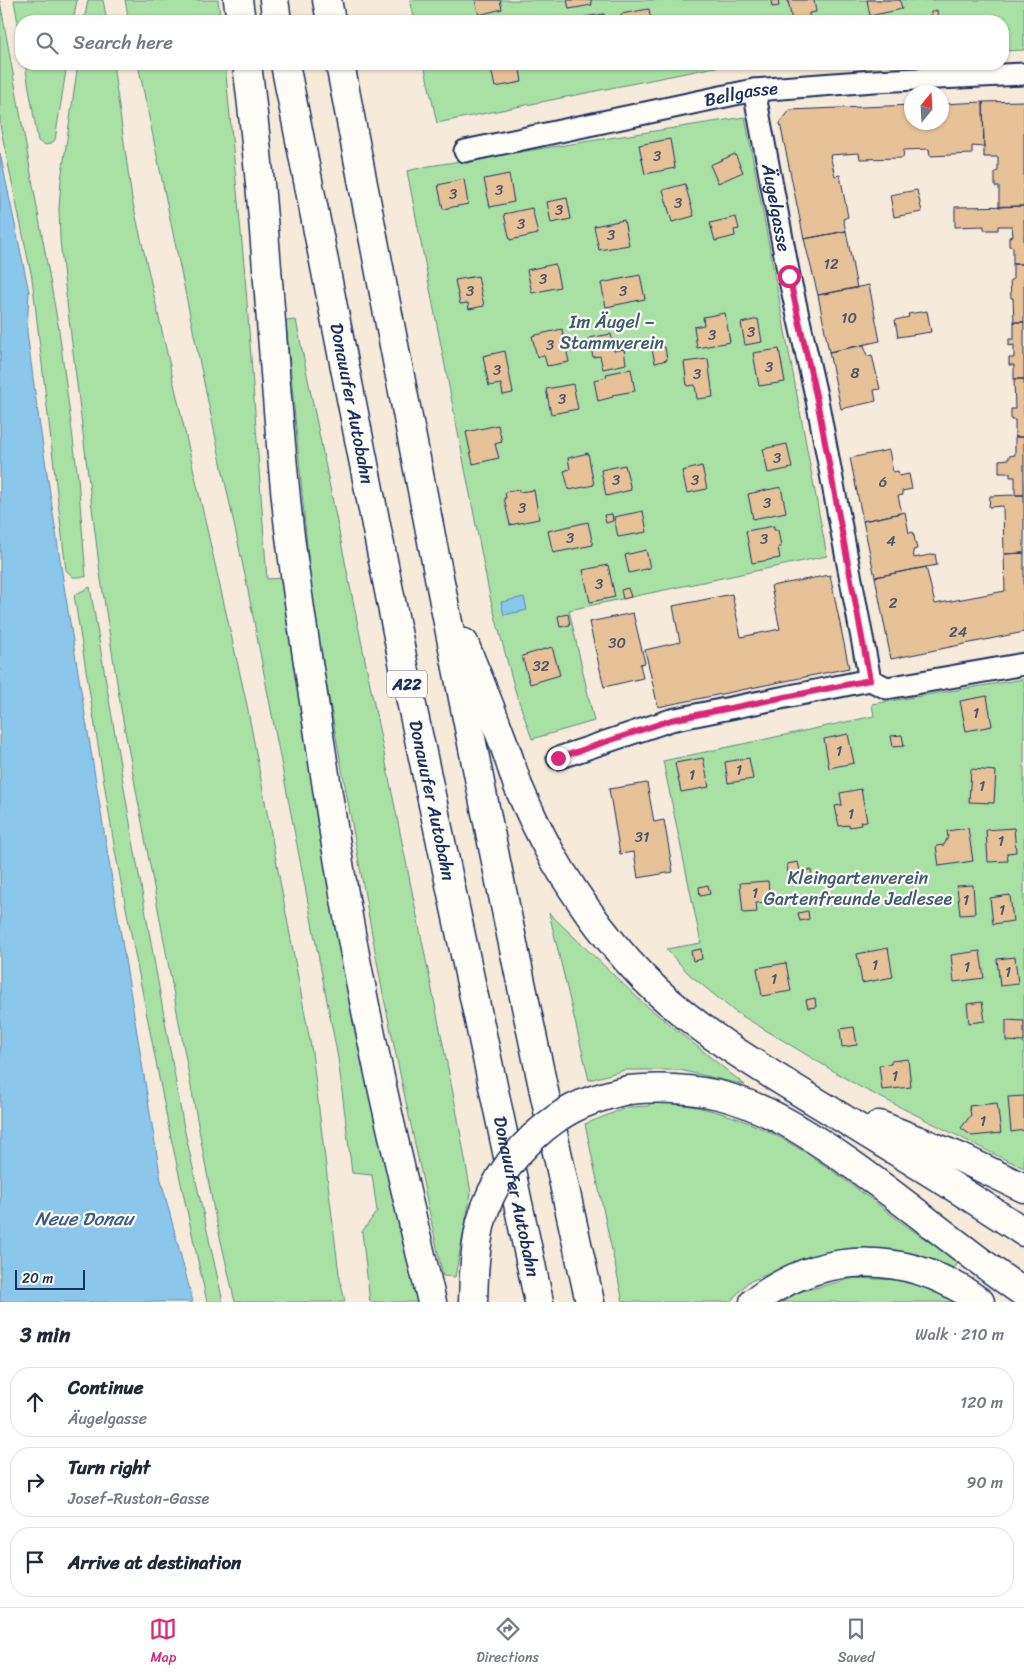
<!DOCTYPE html>
<meta charset="utf-8">
<style>
:root{--surface:#fff;--page:#f6f6f7;--text:#1f2937;--muted:#747a83;--line:#e0e1e3;--accent:#db2777}
body{margin:0;font-family:Sriracha,sans-serif;background:var(--page);color:var(--text)}
.compass{position:absolute;left:904px;top:85px;width:45px;height:45px;border-radius:50%;background:var(--surface);box-shadow:0 1px 4px #0004;rotate:18deg}
.scale{position:absolute;left:15px;bottom:12px;width:70px;box-sizing:border-box;padding-left:5px;border:2px solid #1b2f5e;border-top:0;font-size:14px;line-height:18px;white-space:nowrap;color:#1b2f5e;-webkit-text-stroke:4px #fdfcf7;paint-order:stroke}
.stop{position:absolute;width:15px;height:15px;margin:-11px;border:4px solid #db2777;border-radius:50%;background:#fff}
.stop.end{background:#db2777;border-color:#fff;box-shadow:0 1px 5px #0008}
.list{margin:0;padding:0;list-style:none}
h2{display:flex;justify-content:space-between;align-items:center;height:65px;margin:0;padding:0 20px;font-size:21px}
h2 small{font-size:16px;font-weight:400;color:var(--muted)}
.list li{display:grid;grid-template-columns:32px 1fr auto;gap:15px;align-items:center;box-sizing:border-box;height:70px;margin:0 10px 10px;padding:0 10px;border:1px solid var(--line);border-radius:20px}
.list b{display:block;font-size:19px;white-space:nowrap}
.list p{margin:0;font-size:16px;white-space:nowrap;color:var(--muted)}
.list em{font-size:16px;font-style:normal;color:var(--muted)}
.icon{flex:none;width:28px;height:28px;fill:none;stroke:currentColor;stroke-width:2;stroke-linecap:round;stroke-linejoin:round}
.map{position:relative;flex:none;width:1024px;height:1302px;overflow:hidden}
.search{position:absolute;background:var(--surface);box-shadow:0 1px 4px #0004;left:15px;right:15px;top:15px;height:55px;display:flex;align-items:center;gap:12px;box-sizing:border-box;padding:0 18px;border-radius:20px;color:var(--muted);font-size:19px}
.sheet{height:305px;background:var(--surface)}
nav{display:flex;justify-content:space-around;align-items:center;box-sizing:border-box;height:70px;border-top:1px solid var(--line);background:var(--surface);font-size:14px;color:var(--muted)}
nav a{display:grid;justify-items:center;gap:2px}
nav .on{color:var(--accent)}
.map>svg:first-child{display:block}
.green{fill:#a9e1a5;stroke:#628882}
.water{fill:#8bc7eb;stroke:#5e8ab3}
.building{fill:#e7c298;stroke:#1b2f5e}
.lines{fill:none;stroke-linecap:round;stroke-linejoin:round}
.street-casing{stroke:#1b2f5e;stroke-width:25}
.highway-casing{stroke:#1b2f5e;stroke-width:31}
.street{stroke:#fdfcf7;stroke-width:21}
.highway{stroke:#fdfcf7;stroke-width:28}
.highway-bridge-casing{stroke:#1b2f5e;stroke-width:31;stroke-linecap:butt}
.highway-bridge{stroke:#fdfcf7;stroke-width:28}
.route{stroke:#db2777;stroke-width:6}
.labels{text-anchor:middle;stroke-width:4.5;stroke-linejoin:round;paint-order:stroke}
.number-label{font-size:15px;fill:#4e546c}
.shield{fill:#fdfcf7;stroke:#5f6c8c;stroke-width:1}
.shield-label{font-size:16px;font-weight:bold;fill:#1b2f5e}
.street-label{font-size:18px;fill:#1b2f5e;stroke:#fdfcf7}
.park-label{font-size:18px;fill:#3e5c70;stroke:#fdfcf7}
.water-label{font-size:19px;font-style:italic;fill:#3d5d88;stroke:#fdfcf7}
</style>
<div class="map">
<svg width="1024" height="1302" viewBox="0 0 1024 1302">
<rect width="100%" height="100%" fill="#f6ebda"/>
<filter id="ink" filterUnits="userSpaceOnUse"><feTurbulence type="fractalNoise" baseFrequency=".02" numOctaves="2"/><feDisplacementMap in="SourceGraphic" scale="10" xChannelSelector="R" yChannelSelector="G"/><feConvolveMatrix kernelMatrix="1 2 1 2 8 2 1 2 1" color-interpolation-filters="sRGB"/></filter>
<g filter="url(#ink)">
<path class="green" d="M14,0H77L73,21H21V41Z
M88,0H103L107,21H84Z
M125,0H218L221,21H129Z
M410,0H1024V50L1003,51V21H415Z
M0,1L59,330L78,478L86,577H73L66,570L32,278L0,125Z
M25,64H67L55,140C49,146 45,146 38,141Z
M78,64H113L132,199L247,705L312,1052L339,1274L345,1302H235L214,1211L121,709L100,573L64,278L60,240L59,209L61,180Z
M138,64H225L245,275L267,579L284,578L420,1302H370L362,1232L377,1211L372,1175L352,1173L338,1058L246,580L203,378Z
M424,64H730L437,123Z
M745,117L827,556L569,610L594,721L532,739L515,690L490,597L407,171L429,166Z
M296,320L456,1108L471,1193L455,1277L443,1276L382,989L313,610L286,321Z
M90,587L133,841L183,1123L223,1302H207L168,1124L115,851L74,595Z
M1024,679V1168L998,1156L860,1087L734,1011L690,975L666,949L701,943L663,761L874,716L872,704Z
M549,913L643,1003L745,1085L680,1070H625L589,1080Z
M650,1102C758,1105 823,1164 905,1225C922,1238 941,1249 959,1261L954,1269L919,1256L887,1250L863,1248L820,1254L748,1282L730,1302H623L585,1124L628,1107L649,1106Z
M854,1278L901,1280L922,1286L957,1302H782L799,1292Z"/>
<path class="water" d="M0,153L29,292L27,332L36,400L64,586L161,1180L193,1302H0Z
M524,597L527,610L504,615L501,602Z"/>
<path class="building" d="M475,0H500L502,9L479,15Z
M567,0H591L592,5L569,9Z
M778,0L779,6L772,7L771,1Z
M788,0H814L816,12L809,13L810,21H792Z
M867,0H900L902,9L870,16Z
M649,9L651,21H619V19L622,18L621,14Z
M937,10L938,19L932,20L931,12Z
M604,14L605,19L609,18L610,21H585L584,17Z
M717,16L718,21H694Z
M490,64H519L522,82L495,87Z
M1024,101V206L999,207V187H995V172L998,171V157H984L983,102Z
M983,102L984,147L972,146V154L930,156L929,149L904,150L903,158L860,159L859,153L830,155L835,176L840,175L848,217L843,219L846,231L804,239L780,123L790,110L912,105V122H942V104Z
M670,139L675,168L645,174L639,145Z
M735,154L743,172L718,183L710,165Z
M509,174L514,202L490,207L484,179Z
M464,179L468,204L443,209L438,185Z
M685,184L694,216L672,222L663,190Z
M917,190L922,212L894,217L890,195Z
M567,198L571,219L551,223L547,202Z
M1024,206V264H1013V247L1009,246V237L1013,236L1012,226H998V230H984V226L955,227V207Z
M532,208L538,234L510,240L504,214Z
M736,217L739,229L734,230L735,236L715,241L710,223Z
M624,220L629,245L599,250L594,226Z
M846,231L857,288L818,295L804,239Z
M555,264L560,287L532,293L527,270Z
M1013,264H1024V322H1014L1013,298H1011L1010,280H1013Z
M640,275L645,299L606,307L601,283Z
M478,276L484,306L469,309L468,303L460,304L455,280Z
M869,285L880,341L829,352L818,295Z
M927,311L931,332L898,337L895,320L909,317L908,314Z
M725,313L730,342L697,348L694,327L704,325L703,317Z
M758,319L762,342L745,345L741,323Z
M1014,322H1024V379H1014V365H1009V358H1014V345L1009,346V339H1014Z
M562,329L569,362L547,366L544,355L537,357L532,336Z
M611,334L614,351L624,349L626,364L603,369L600,356L593,357L589,338Z
M864,345L867,356L872,355L880,389L874,390L876,401L841,409L829,352Z
M665,347L667,360L655,363L652,349Z
M779,349L785,382L759,386L753,353Z
M505,351L513,393L503,395L501,384L489,386L483,356Z
M708,359L713,397L697,399L695,385L687,386L684,362Z
M631,369L635,391L612,395L613,397L598,401L594,380L607,377L606,374Z
M1014,379H1024V437H1015V420H1011V409H1015Z
M573,384L578,409L551,414L546,389Z
M498,425L502,442L495,444L499,458L473,464L466,432Z
M1015,437H1024V495H1015V477H1010V473H999V460L1009,459V456L1015,455Z
M787,444L792,468L768,473L763,449Z
M889,450L893,472L898,471L899,476L909,474L912,489L902,491L903,495L898,496L902,513L863,521L850,458Z
M588,453L594,485L569,490L564,471L570,469L568,458Z
M625,465L631,490L606,496L601,470Z
M702,466L707,489L687,493L682,471Z
M781,487L786,512L753,519L748,494Z
M519,490V492L534,490L539,519L510,525L504,498H506L505,492Z
M1015,495H1024V553L1004,554L1003,506L989,507L990,496Z
M643,511L647,532L618,537L614,517Z
M905,512L909,533L913,532L917,549L913,550L914,558L935,554L937,565L875,577L863,521Z
M612,514L613,521L606,523L604,515Z
M588,522L593,545L553,553L548,531Z
M774,526V530H778L781,547H778L780,558L752,563L746,531Z
M646,550L650,568L629,573L625,555Z
M1024,553V632L891,659L875,577L926,567L935,604L1005,591L1004,554Z
M608,565L615,597L590,602L583,570Z
M830,575L849,668L658,707L645,650L680,642L673,606L732,594L741,637L780,629L771,586Z
M628,588L631,597L623,599L621,590Z
M633,613L645,663L640,664L643,678L604,687L589,622Z
M568,614L570,625L560,627L558,616Z
M552,647L560,675L530,684L522,656Z
M987,696L992,726L966,731L960,701Z
M848,734L854,763L829,768L824,739Z
M902,735L904,746L893,747L891,736Z
M703,758L709,787L681,792L675,763Z
M749,758L753,779L728,783L725,762Z
M971,769L996,771L994,803L969,802Z
M647,783L654,822L664,820L673,872L638,878L634,852L620,854L609,789Z
M861,789L867,821L860,822L861,825L849,827V825L839,826L835,806L842,805L840,793Z
M968,828L973,861L939,866L936,846L944,845L948,837L947,831Z
M1014,828L1016,852L1007,853L1008,861L988,862L986,830Z
M798,862L800,871L811,870L812,880L789,884L787,864Z
M768,881L770,902L756,903L757,912L743,913L740,883Z
M708,885L710,894L700,896L699,887Z
M973,885L975,914L960,915L957,886Z
M1010,895L1013,921L993,924L990,898Z
M808,911L809,919L800,921L798,913Z
M888,948L893,977L862,983L857,954Z
M701,949L702,959L693,961L691,951Z
M980,951L984,978L954,982L951,955Z
M1015,957L1018,984L1000,986L997,959Z
M786,963L791,991L762,996L757,968Z
M815,998L816,1007L808,1008L806,1000Z
M982,1002L985,1021L969,1023L967,1004Z
M1006,1020L1024,1021V1042L1006,1041Z
M854,1027L857,1045L842,1047L840,1029Z
M908,1059L911,1087L882,1090L879,1065L891,1064V1061Z
M1024,1096V1130L1011,1132L1008,1097Z
M997,1103L1001,1133L972,1136L961,1128L971,1115L969,1106Z"/>
<g class="lines">
<g class="street-casing">
<g id="street">
<path id="s1" d="M754,90L789,276L817,400L870,680"/>
<path id="s2" d="M465,151L754,90L874,81L1024,74"/>
<path d="M558,758L671,720L870,680L887,688L1024,664"/>
</g>
</g>
<g class="highway-casing">
<g id="highway">
<path d="M238,0L241,21"/>
<path d="M274,0L277,21"/>
<path d="M327,0L331,21"/>
<path d="M247,64C267,218 272,374 289,528C297,595 308,661 318,728C330,809 342,890 358,970C379,1081 406,1192 432,1302"/>
<path id="s3" d="M285,64L408,687L539,1302"/>
<path d="M340,64C419,477 498,891 590,1302"/>
<path d="M464,643C476,673 489,703 500,734C507,751 512,769 518,786C528,809 539,832 551,854C578,901 617,954 657,991C707,1037 766,1071 823,1106C890,1148 958,1188 1024,1232"/>
<path d="M628,1090C659,1087 688,1088 719,1095C765,1106 808,1134 847,1161C907,1203 963,1251 1024,1293"/>
<path d="M879,1125L959,1157L1024,1188"/>
<path d="M473,1302L474,1275"/>
<path d="M754,1302C824,1249 910,1250 980,1302"/>
</g>
</g>
<use href="#street" class="street"/>
<use href="#highway" class="highway"/>
<g class="highway-bridge-casing">
<path id="highway-bridge" d="M474,1275C475,1257 477,1239 481,1222C492,1180 521,1143 557,1118C578,1103 603,1096 628,1090"/>
</g>
<use href="#highway-bridge" class="highway-bridge"/>
</g>
</g>
<g class="lines" filter="url(#ink)">
<path class="route" d="M558,758L671,720L870,680L817,400L789,276"/>
</g>
<g class="labels">
<g class="number-label">
<text x="657" y="161">3</text>
<text x="499" y="195">3</text>
<text x="453" y="199">3</text>
<text x="678" y="208">3</text>
<text x="559" y="215">3</text>
<text x="521" y="229">3</text>
<text x="611" y="240">3</text>
<text x="831" y="269">12</text>
<text x="543" y="284">3</text>
<text x="470" y="296">3</text>
<text x="623" y="296">3</text>
<text x="849" y="323">10</text>
<text x="751" y="337">3</text>
<text x="712" y="340">3</text>
<text x="550" y="350">3</text>
<text x="769" y="372">3</text>
<text x="497" y="375">3</text>
<text x="855" y="378">8</text>
<text x="697" y="379">3</text>
<text x="562" y="404">3</text>
<text x="777" y="463">3</text>
<text x="616" y="485">3</text>
<text x="695" y="485">3</text>
<text x="883" y="487">6</text>
<text x="767" y="508">3</text>
<text x="522" y="513">3</text>
<text x="570" y="543">3</text>
<text x="764" y="544">3</text>
<text x="891" y="546">4</text>
<text x="599" y="589">3</text>
<text x="893" y="608">2</text>
<text x="958" y="637">24</text>
<text x="617" y="648">30</text>
<text x="541" y="671">32</text>
<text x="976" y="718">1</text>
<text x="839" y="756">1</text>
<text x="739" y="775">1</text>
<text x="692" y="780">1</text>
<text x="982" y="791">1</text>
<text x="851" y="819">1</text>
<text x="642" y="842">31</text>
<text x="1001" y="846">1</text>
<text x="755" y="898">1</text>
<text x="966" y="905">1</text>
<text x="1002" y="915">1</text>
<text x="875" y="970">1</text>
<text x="967" y="972">1</text>
<text x="1008" y="977">1</text>
<text x="774" y="984">1</text>
<text x="895" y="1081">1</text>
<text x="983" y="1126">1</text>
</g>
<rect class="shield" x="387" y="670.5" width="40" height="27" rx="4"/>
<g class="shield-label">
<text x="407" y="690">A22</text>
</g>
<g class="street-label">
<text dy="6" stroke="none"><textPath href="#s2" startOffset="282">Bellgasse</textPath></text>
<text dy="6" stroke="none"><textPath href="#s1" startOffset="120">Äugelgasse</textPath></text>
<text dy="6" stroke="none"><textPath href="#s3" startOffset="346">Donauufer Autobahn</textPath></text>
<text dy="6" stroke="none"><textPath href="#s3" startOffset="751">Donauufer Autobahn</textPath></text>
<text dy="6" stroke="none"><textPath href="#s3" startOffset="1156">Donauufer Autobahn</textPath></text>
</g>
<g class="park-label">
<text x="612" y="328">Im Äugel –<tspan x="612" dy="21">Stammverein</tspan></text>
<text x="858" y="884">Kleingartenverein<tspan x="858" dy="21">Gartenfreunde Jedlesee</tspan></text>
</g>
<g class="water-label">
<text x="84" y="1225">Neue Donau</text>
</g>
</g>
</svg>
<svg class="compass" viewBox="-18 -18 36 36"><path d="M0-13l5 13h-10z" fill="#e53935"/><path d="M0 13l5-13h-10z" fill="#747a83"/></svg>
<div class="scale">20 m</div>
<div class="stop" style="left:789px;top:276px"></div>
<div class="stop end" style="left:558px;top:758px"></div>
<div class="search"><svg class="icon" aria-label="search" viewBox="0 0 24 24"><circle cx="10" cy="10" r="6"/><path d="M15 15l6 6"/></svg>Search here</div>
</div>
<section class="sheet">
<h2>3 min<small>Walk · 210 m</small></h2>
<ul class="list">
<li><svg class="icon" aria-label="ahead" viewBox="0 0 24 24"><path d="M12 20V5M6 11l6-6 6 6"/></svg><div><b>Continue</b><p>Äugelgasse</p></div><em>120 m</em></li>
<li><svg class="icon" aria-label="right" viewBox="0 0 24 24"><path d="M7 20v-9h11M14 6l5 5-5 5"/></svg><div><b>Turn right</b><p>Josef-Ruston-Gasse</p></div><em>90 m</em></li>
<li><svg class="icon" aria-label="arrive" viewBox="0 0 24 24"><path d="M6 21V4h12l-3 4 3 4H6"/></svg><div><b>Arrive at destination</b></div></li>
</ul>
</section>
<nav>
<a class="on"><svg class="icon" aria-label="map" viewBox="0 0 24 24"><path d="M3 6l6-2 6 2 6-2v14l-6 2-6-2-6 2zM9 4v14M15 6v14"/></svg>Map</a>
<a><svg class="icon" aria-label="directions" viewBox="0 0 24 24"><path d="M12 3l9 9-9 9-9-9zM9 14v-3h6M13 9l2 2-2 2"/></svg>Directions</a>
<a><svg class="icon" aria-label="saved" viewBox="0 0 24 24"><path d="M7 4h10v16l-5-4-5 4z"/></svg>Saved</a>
</nav>
